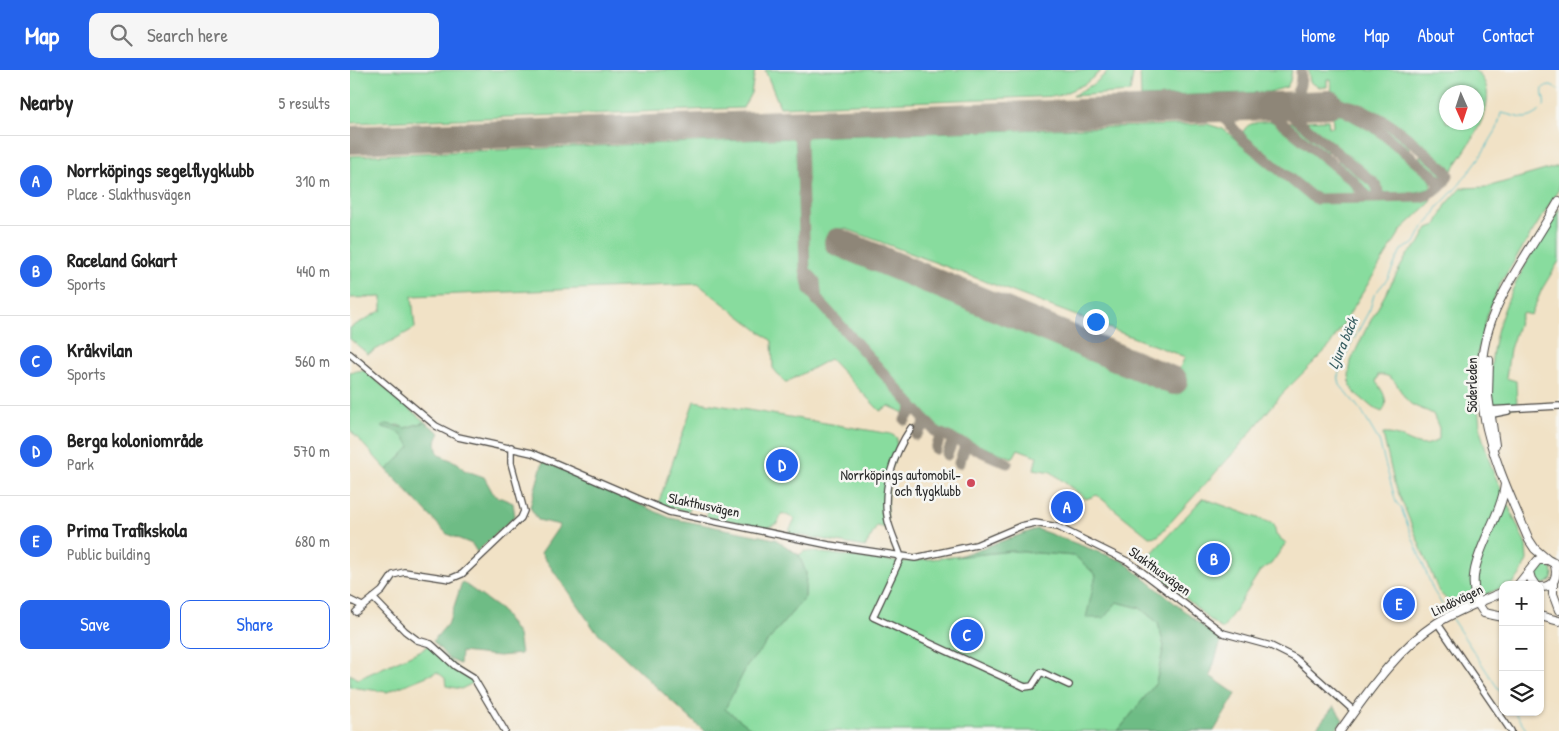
<!DOCTYPE html>
<meta charset="utf-8">
<style>
:root{--surface:#fff;--page:#f6f6f6;--text:#222;--muted:#767676;--line:#e0e0e0;--accent:#2563eb}
body{margin:0;font-family:"Patrick Hand",sans-serif;background:var(--page);color:var(--text)}
.controls{position:absolute;right:15px;bottom:15px;display:grid;overflow:hidden;border-radius:10px;box-shadow:0 1px 4px #0004}
.controls button{width:45px;height:45px;display:grid;place-items:center;padding:0;border:0;border-bottom:1px solid var(--line);background:var(--surface);color:var(--text);font:25px sans-serif}
.compass{position:absolute;left:1089px;top:15px;width:45px;height:45px;border-radius:50%;background:var(--surface);box-shadow:0 1px 4px #0004;rotate:177deg}
.you{position:absolute;left:745px;top:251px;width:18px;height:18px;margin:-12px;border:4px solid #fff;border-radius:50%;background:#1a73e8;box-shadow:0 0 0 8px #1a73e833}
.badge{display:grid;place-items:center;width:32px;height:32px;border-radius:50%;background:var(--accent);color:#fff;font-size:16px;font-weight:700}
.pin{position:absolute;translate:-50% -50%;border:2px solid #fff;box-shadow:0 1px 5px #0006}
.list{margin:0;padding:0;list-style:none}
h2{display:flex;justify-content:space-between;align-items:center;height:65px;margin:0;padding:0 20px;font-size:21px}
h2 small{font-size:16px;font-weight:400;color:var(--muted)}
.list li{display:grid;grid-template-columns:32px 1fr auto;gap:15px;align-items:center;box-sizing:border-box;height:90px;padding:0 20px;border-top:1px solid var(--line)}
.list b{display:block;font-size:19px;white-space:nowrap}
.list p{margin:0;font-size:16px;white-space:nowrap;color:var(--muted)}
.list em{font-size:16px;font-style:normal;color:var(--muted)}
.actions{display:flex;gap:10px;padding:15px 20px}
.actions a{flex:1;padding:11px 0;border:1px solid var(--accent);border-radius:10px;text-align:center;font-size:18px;color:var(--accent)}
.actions .main{background:var(--accent);color:#fff}
.icon{flex:none;width:28px;height:28px;fill:none;stroke:currentColor;stroke-width:2;stroke-linecap:round;stroke-linejoin:round}
.map{position:relative;flex:none;width:1209px;height:661px;overflow:hidden}
header{display:flex;align-items:center;gap:30px;box-sizing:border-box;height:70px;padding:0 25px;background:var(--accent);color:#fff}
header strong{font-size:24px}
nav{display:flex;gap:28px;margin-inline-start:auto;font-size:18px}
.search{width:350px;height:45px;background:var(--page);display:flex;align-items:center;gap:12px;box-sizing:border-box;padding:0 18px;border-radius:10px;color:var(--muted);font-size:19px}
main{display:flex}
aside{flex:1;background:var(--surface)}
.map>svg:first-child{display:block}
.green{fill:#88dc9e;stroke:#5a8464;fill-rule:evenodd}
.forest{fill:#6ebc85;stroke:#4c7458}
.lines{fill:none;stroke-linecap:round;stroke-linejoin:round}
.stream{stroke:#4fbdc7;stroke-width:1}
.taxiway{stroke:#8e8678;stroke-width:11}
.runway{stroke:#8e8678;stroke-width:28}
.minor-casing{stroke:#494642;stroke-width:8}
.major-casing{stroke:#494642;stroke-width:10}
.minor{stroke:#fff;stroke-width:5.5}
.major{stroke:#fff;stroke-width:8}
.poi-dot{fill:#d1495b;stroke:#f6f6f2;stroke-width:2}
.labels{text-anchor:middle;stroke-width:5;stroke-linejoin:round;paint-order:stroke}
.street-label{font-size:14px;fill:#2b2b2b;stroke:#f6f6f2}
.poi-label{font-size:14px;fill:#2b2b2b;stroke:#f6f6f2;text-anchor:end}
.water-label{font-size:15px;font-style:italic;fill:#385e62;stroke:#f6f6f2}
</style>
<header>
<strong>Map</strong>
<div class="search"><svg class="icon" aria-label="search" viewBox="0 0 24 24"><circle cx="10" cy="10" r="6"/><path d="M15 15l6 6"/></svg>Search here</div>
<nav><a>Home</a><a>Map</a><a>About</a><a>Contact</a></nav>
</header>
<main>
<aside>
<h2>Nearby<small>5 results</small></h2>
<ul class="list">
<li><span class="badge">A</span><div><b>Norrköpings segelflygklubb</b><p>Place · Slakthusvägen</p></div><em>310 m</em></li>
<li><span class="badge">B</span><div><b>Raceland Gokart</b><p>Sports</p></div><em>440 m</em></li>
<li><span class="badge">C</span><div><b>Kråkvilan</b><p>Sports</p></div><em>560 m</em></li>
<li><span class="badge">D</span><div><b>Berga koloniområde</b><p>Park</p></div><em>570 m</em></li>
<li><span class="badge">E</span><div><b>Prima Trafikskola</b><p>Public building</p></div><em>680 m</em></li>
</ul>
<div class="actions"><a class="main">Save</a><a>Share</a></div>
</aside>
<div class="map">
<svg width="1209" height="661" viewBox="0 0 1209 661">
<rect width="100%" height="100%" fill="#f6f6f2"/>
<filter id="ink" filterUnits="userSpaceOnUse"><feTurbulence type="fractalNoise" baseFrequency=".02" numOctaves="2"/><feDisplacementMap in="SourceGraphic" scale="10" xChannelSelector="R" yChannelSelector="G"/><feConvolveMatrix kernelMatrix="1 2 1 2 8 2 1 2 1" color-interpolation-filters="sRGB"/></filter>
<filter id="wash" filterUnits="userSpaceOnUse"><feTurbulence type="fractalNoise" baseFrequency=".0096" numOctaves="4" result="noise"/><feDisplacementMap in="SourceGraphic" scale="20" xChannelSelector="R" yChannelSelector="G"/><feGaussianBlur stdDeviation="1.12" result="paint"/><feColorMatrix in="noise" values="0 0 0 0 0 0 0 0 0 0 0 0 0 0 0 0 0 1.4 0 .05"/><feComposite in="paint" operator="in"/></filter>
<g filter="url(#wash)">
<rect width="100%" height="100%" fill="#f1e2c6"/>
<path class="green" d="M0,0H405L401,23L393,38L0,53Z
M415,0H752L735,14L708,26L430,37Z
M760,0H784L780,22L722,26L745,13Z
M790,0H942L940,11L937,17L919,22L791,27Z
M958,0H1124C1159,25 1116,78 1101,102L1033,46L1016,37L982,29L981,10H977V17H969L960,12ZM1096,22H1126V52H1096Z
M990,35L1027,48L1060,78L1056,80L1019,51Z
M982,38C1020,49 1050,84 1080,106L1082,116L1079,119L1067,122L1030,123L1028,114L1023,108L953,51L978,50L979,57H983Z
M923,51L999,110L1006,118L1003,124L970,126L962,123L892,66C895,50 910,53 923,51Z
M941,52L948,54L977,77L978,82L972,81L937,55Z
M857,54L873,59L948,121L970,132L1072,129L1083,126L1081,132L1052,159L979,277L932,324L887,379L808,466L799,467L747,425L736,429L701,402L684,399L687,386L668,379L663,388L601,365L586,356L471,226L469,213L458,196L454,145L453,67ZM494,158L835,287L819,321L484,182Z
M445,68L454,218L558,336L554,343L539,336L530,341L480,289L435,313L423,298L422,271L348,214L62,226L65,258L18,284L0,269V258L32,240V227L0,228V86Z
M1073,86L1089,99L1092,105L1090,108L1070,93L1069,87Z
M988,90C999,89 1021,110 1024,121L1022,123L989,96Z
M1209,96V119L1150,214L1137,246L1128,282L1127,330L1131,363L1142,399L1176,475L1177,490L1170,505L1162,514L1153,515V517L1111,535L1100,533L1089,522L1044,412L1033,364C1056,362 1067,385 1089,369V358L1083,344C1076,340 1067,338 1061,334C1048,324 1048,303 1028,305L1026,312C1033,321 1040,332 1032,342L1023,338L1005,323L1000,315L999,304L1001,291L1015,261L1057,185L1069,174L1078,158L1086,155L1096,135L1111,118L1137,117Z
M1209,139V191L1192,219L1181,245L1172,243L1160,279L1156,308L1166,311L1167,337H1153L1143,334C1131,259 1172,199 1209,139Z
M14,300L75,352L55,358L48,355L32,357C45,359 56,364 60,377L37,400L0,360V302Z
M344,331L541,364L547,368L546,383L539,406L537,458L527,456L515,477L438,463L445,449L432,443L428,453L414,459L406,455L356,447L358,441L341,436L338,442L308,434Z
M853,428L924,454L926,465L936,473L921,494L910,501L873,559L867,556L813,508L801,484Z
M455,481L550,492L662,481L725,486L746,505L767,532L790,538L808,553L814,576L806,613L768,661H405L374,639L397,596L455,527L456,503L449,485Z
M1183 504a10 10 0 1 1 20 0a10 10 0 1 1-20 0Z
M79,574L125,612L111,619L96,616L95,608L87,602L37,622L0,617V604L8,609L74,579Z"/>
<path class="forest" d="M75,352L90,363C85,371 85,376 89,385L108,393L114,400L134,407L144,425L163,433L165,446L127,482L122,474L97,464L37,400L60,377C55,364 44,359 31,357L37,354L55,358Z
M193,391L320,448L425,469L449,485L456,503L455,527L397,596L375,639L405,661H354L244,559L191,483L210,455L188,450L180,437Z
M687,459L773,491L871,571L860,606L886,624L864,661H768L806,613L814,576L808,553L790,538L767,532L754,548H736L746,505L725,486L662,481L606,487Z
M112,512L151,540L168,565L171,584L149,586L111,582L110,594L99,589L83,571L99,552Z
M984,636L993,650L985,661H964Z"/>
<g class="lines">
<path class="stream" d="M1098,544L1083,520L1051,438L1046,432L1029,371L1012,342L990,315L988,305L999,278L1020,239L1024,225L1038,208L1051,180L1065,173L1073,157L1080,151L1088,137L1109,115L1130,87L1147,59L1151,43C1169,46 1177,55 1194,37C1196,30 1190,23 1194,17L1201,16L1209,20
M1102,549L1153,626
M1164,642L1177,661"/>
<path class="taxiway" d="M925,35C946,32 952,20 951,0
M929,35L1023,112L1027,116L1029,128
M911,36L1002,110L1018,128
M866,38L893,70L961,126L967,129L1073,127C1085,123 1093,117 1098,105L1096,100C1061,71 1026,35 979,32
M991,39L1027,59L1087,109L1090,117
M486,52L460,56L451,68L455,200L459,220L585,361L657,393
M408,55C424,55 445,53 450,72
M455,200L465,211L467,231
M555,350L563,337
M566,365L576,352
M586,379L591,364
M597,385L603,370
M609,393L616,374"/>
<path class="runway" d="M0,70L979,34
M488,172L824,311"/>
</g>
</g>
<g filter="url(#ink)">
<g class="lines">
<g class="minor-casing">
<path id="minor" d="M0,284L86,356L108,367L182,383L319,442L479,475L565,488L626,475L671,456L685,453L708,457L779,492L873,563L921,576L945,588L1004,641
M1137,340L1209,336
M1138,345L1158,341
M561,358C544,383 531,420 538,451C541,463 547,475 551,487L523,547L675,617L682,616L691,602L719,615
M23,528L55,561L67,570L81,574L105,596L123,607L155,661
M0,530L12,536
M6,542L32,521L43,505L54,502L100,509L112,504L171,448L174,441L161,393V377
M1090,557L1161,661"/>
</g>
<g class="major-casing">
<path id="major" d="M1139,290L1138,326L1145,375
M1198,490L1185,479L1179,470C1145,391 1107,316 1150,230C1167,196 1190,164 1209,131
M1179,502L1181,509L1185,515
M1203,513V524L1209,540
M1168,515L1188,490H1198L1209,496
M1190,517C1204,518 1209,505 1204,493
M1190,546L1209,551
M1153,547L1134,543C1103,502 1151,456 1155,414
M990,661C1018,622 1046,580 1087,553C1107,540 1131,532 1153,522"/>
</g>
<use href="#minor" class="minor"/>
<use href="#major" class="major"/>
</g>
</g>
<circle class="poi-dot" cx="621" cy="413" r="5"/>
<g class="labels">
<g class="street-label">
<text transform="translate(1122 315) rotate(-90)" y="5">Söderleden</text>
<text transform="translate(354 435) rotate(12)" y="5">Slakthusvägen</text>
<text transform="translate(810 501) rotate(36)" y="5">Slakthusvägen</text>
<text transform="translate(1107 530) rotate(-26)" y="5">Lindövägen</text>
</g>
<g class="poi-label">
<text x="611" y="410">Norrköpings automobil-<tspan x="611" dy="16">och flygklubb</tspan></text>
</g>
<g class="water-label">
<text transform="translate(993 273) rotate(-67)" y="5">Ljura bäck</text>
</g>
</g>
</svg>
<div class="controls">
<button>+</button>
<button>−</button>
<button><svg class="icon" aria-label="layers" viewBox="0 0 24 24"><path d="M12 4l9 5-9 5-9-5zM3 14l9 5 9-5"/></svg></button>
</div>
<svg class="compass" viewBox="-18 -18 36 36"><path d="M0-13l5 13h-10z" fill="#e53935"/><path d="M0 13l5-13h-10z" fill="#767676"/></svg>
<div class="you"></div>
<div class="pin badge" style="left:717px;top:437px">A</div>
<div class="pin badge" style="left:864px;top:489px">B</div>
<div class="pin badge" style="left:617px;top:565px">C</div>
<div class="pin badge" style="left:432px;top:395px">D</div>
<div class="pin badge" style="left:1049px;top:534px">E</div>
</div>
</main>
